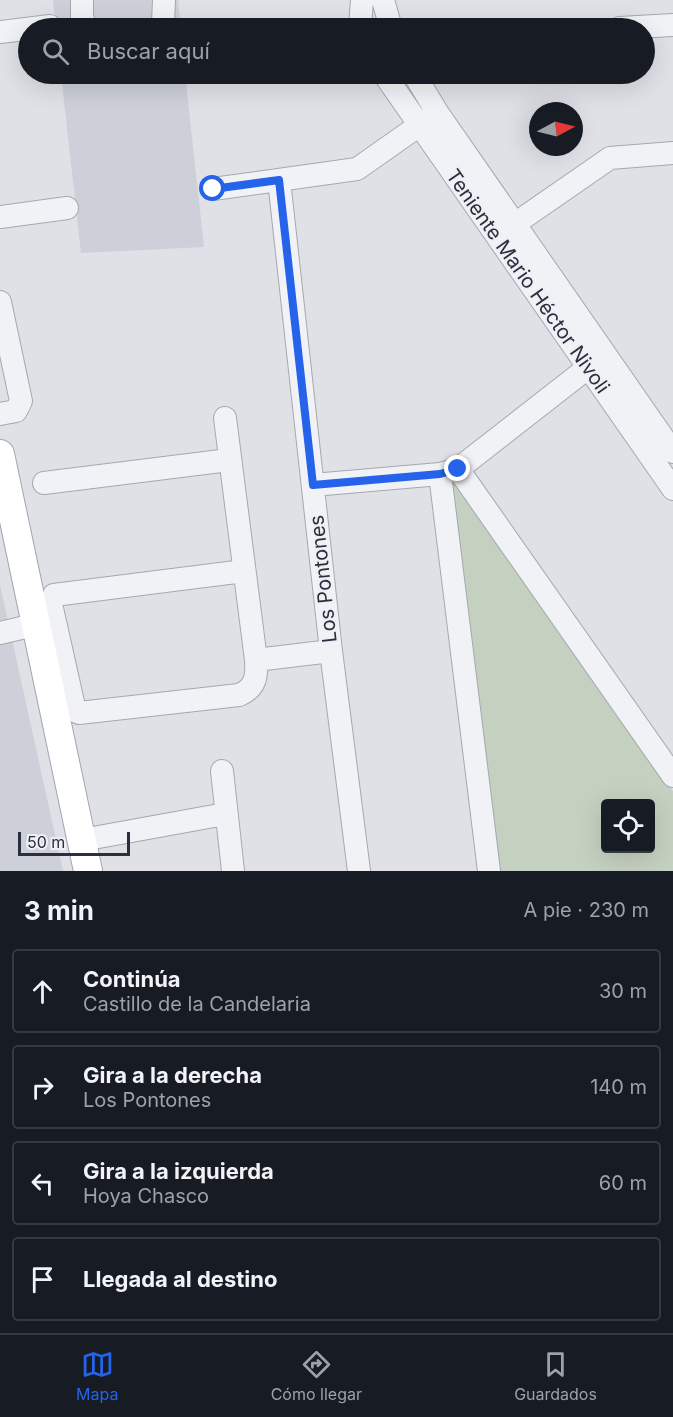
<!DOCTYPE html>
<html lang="es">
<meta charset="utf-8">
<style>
:root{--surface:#171b24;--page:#20242c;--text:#f1f3f6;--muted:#9ea1a6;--line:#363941;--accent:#2563eb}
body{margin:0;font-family:Inter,sans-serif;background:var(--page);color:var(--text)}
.controls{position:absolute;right:18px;bottom:18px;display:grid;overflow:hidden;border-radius:6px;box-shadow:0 6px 24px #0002}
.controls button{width:54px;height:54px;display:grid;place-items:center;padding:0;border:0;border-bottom:2px solid var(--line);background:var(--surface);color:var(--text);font:30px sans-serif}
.compass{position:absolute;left:529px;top:102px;width:54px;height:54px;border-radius:50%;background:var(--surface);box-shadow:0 6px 24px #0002;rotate:83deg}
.scale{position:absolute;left:18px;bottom:15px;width:112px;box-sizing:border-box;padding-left:6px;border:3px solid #292f3d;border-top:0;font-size:16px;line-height:21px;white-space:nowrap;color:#292f3d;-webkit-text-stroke:4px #eef0f5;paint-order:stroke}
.stop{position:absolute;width:18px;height:18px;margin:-14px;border:4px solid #2563eb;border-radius:50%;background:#fff}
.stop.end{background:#2563eb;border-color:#fff;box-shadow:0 2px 6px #0008}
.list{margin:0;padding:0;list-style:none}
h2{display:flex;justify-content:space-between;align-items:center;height:78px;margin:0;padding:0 24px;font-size:26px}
h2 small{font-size:20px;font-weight:400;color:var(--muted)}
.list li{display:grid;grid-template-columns:39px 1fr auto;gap:18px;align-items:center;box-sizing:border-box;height:84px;margin:0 12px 12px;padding:0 12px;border:2px solid var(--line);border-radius:6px}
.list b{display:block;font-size:22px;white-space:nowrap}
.list p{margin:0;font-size:20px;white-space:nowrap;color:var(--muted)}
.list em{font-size:20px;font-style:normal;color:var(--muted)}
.icon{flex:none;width:33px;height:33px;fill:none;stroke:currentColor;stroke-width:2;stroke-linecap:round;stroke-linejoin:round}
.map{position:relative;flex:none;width:673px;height:871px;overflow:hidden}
.search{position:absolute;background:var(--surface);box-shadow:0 6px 24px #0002;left:18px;right:18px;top:18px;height:66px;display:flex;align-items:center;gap:15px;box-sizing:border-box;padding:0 21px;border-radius:33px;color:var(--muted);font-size:22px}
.sheet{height:462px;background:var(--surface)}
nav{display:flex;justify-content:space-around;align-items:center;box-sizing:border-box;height:84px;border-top:2px solid var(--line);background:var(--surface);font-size:16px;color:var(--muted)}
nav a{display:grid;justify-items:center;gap:3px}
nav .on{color:var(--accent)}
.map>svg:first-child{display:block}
.built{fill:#cdd0d9}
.green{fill:#c4d0c0;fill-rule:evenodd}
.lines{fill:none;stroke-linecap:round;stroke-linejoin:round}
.minor-casing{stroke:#a5a8b1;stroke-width:24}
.major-casing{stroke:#9fa5b2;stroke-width:30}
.minor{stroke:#f1f2f5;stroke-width:22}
.major{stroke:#fff;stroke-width:28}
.route{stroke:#2563eb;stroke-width:8}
.labels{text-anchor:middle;stroke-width:4.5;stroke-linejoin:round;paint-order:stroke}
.street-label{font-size:20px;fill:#292f3d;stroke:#eef0f5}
</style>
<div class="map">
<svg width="673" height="871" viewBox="0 0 673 871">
<rect width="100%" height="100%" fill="#dfe1e7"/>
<path class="built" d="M53,0H178L181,28H56Z
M61,74H185L204,247L81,253Z
M0,585L63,871H0Z"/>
<path class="green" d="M454,483H460L673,791V871H499L448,490ZM606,804H650V848H606Z"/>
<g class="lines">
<g class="minor-casing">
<path id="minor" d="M82,0V18L87,28
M383,0L391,28
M160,28L163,23L164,0
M360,28L362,0
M620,28L673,25
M0,32L50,26
M384,74L673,489
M414,74L437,112L673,452
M279,180L331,651L359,871
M213,189L357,169L431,117
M0,217L67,208
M503,232L610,158L673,153
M0,302L21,401L16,411L0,414
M225,418L256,660C257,676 256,688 239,695L79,713L75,711L51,604L54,595L244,571
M458,469L673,776
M440,474L489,871
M44,483L229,460
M313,485L440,474L458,469L599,359
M0,633L34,625
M256,660L331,651
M222,771L233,871
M82,840L225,814"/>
</g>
<g class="major-casing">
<path id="major" d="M0,454L88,871"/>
</g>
<use href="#minor" class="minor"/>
<use href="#major" class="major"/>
</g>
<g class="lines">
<path class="route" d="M213,189L279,180L313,485L440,474L458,469"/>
</g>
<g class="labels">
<g class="street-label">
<text transform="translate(528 281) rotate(55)" y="7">Teniente Mario Héctor Nivoli</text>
<text transform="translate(323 579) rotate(-96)" y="7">Los Pontones</text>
</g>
</g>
</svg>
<div class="controls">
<button><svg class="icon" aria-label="locate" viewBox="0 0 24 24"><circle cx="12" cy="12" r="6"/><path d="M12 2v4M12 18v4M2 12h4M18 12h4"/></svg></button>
</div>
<svg class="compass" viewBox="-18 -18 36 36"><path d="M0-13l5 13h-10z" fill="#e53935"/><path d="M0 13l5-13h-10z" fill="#9ea1a6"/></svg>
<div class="scale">50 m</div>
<div class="stop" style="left:213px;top:189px"></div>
<div class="stop end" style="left:458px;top:469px"></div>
<div class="search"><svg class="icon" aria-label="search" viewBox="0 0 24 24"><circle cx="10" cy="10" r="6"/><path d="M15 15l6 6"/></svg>Buscar aquí</div>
</div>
<section class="sheet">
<h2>3 min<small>A pie · 230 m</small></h2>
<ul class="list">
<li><svg class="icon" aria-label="ahead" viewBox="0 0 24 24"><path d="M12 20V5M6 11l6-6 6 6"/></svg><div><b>Continúa</b><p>Castillo de la Candelaria</p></div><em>30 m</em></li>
<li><svg class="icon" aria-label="right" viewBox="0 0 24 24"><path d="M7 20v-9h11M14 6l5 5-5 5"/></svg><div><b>Gira a la derecha</b><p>Los Pontones</p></div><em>140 m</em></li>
<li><svg class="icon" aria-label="left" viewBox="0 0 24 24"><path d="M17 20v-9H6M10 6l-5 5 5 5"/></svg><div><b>Gira a la izquierda</b><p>Hoya Chasco</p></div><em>60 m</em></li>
<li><svg class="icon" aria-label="arrive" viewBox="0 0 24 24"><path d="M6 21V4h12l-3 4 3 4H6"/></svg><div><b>Llegada al destino</b></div></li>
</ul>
</section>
<nav>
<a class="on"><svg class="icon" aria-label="map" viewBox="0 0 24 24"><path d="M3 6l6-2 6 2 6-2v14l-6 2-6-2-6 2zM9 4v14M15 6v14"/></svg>Mapa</a>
<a><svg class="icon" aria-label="directions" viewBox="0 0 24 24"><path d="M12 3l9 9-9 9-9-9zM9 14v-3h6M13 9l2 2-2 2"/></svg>Cómo llegar</a>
<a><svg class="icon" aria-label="saved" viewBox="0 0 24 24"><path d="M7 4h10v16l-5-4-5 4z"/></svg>Guardados</a>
</nav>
